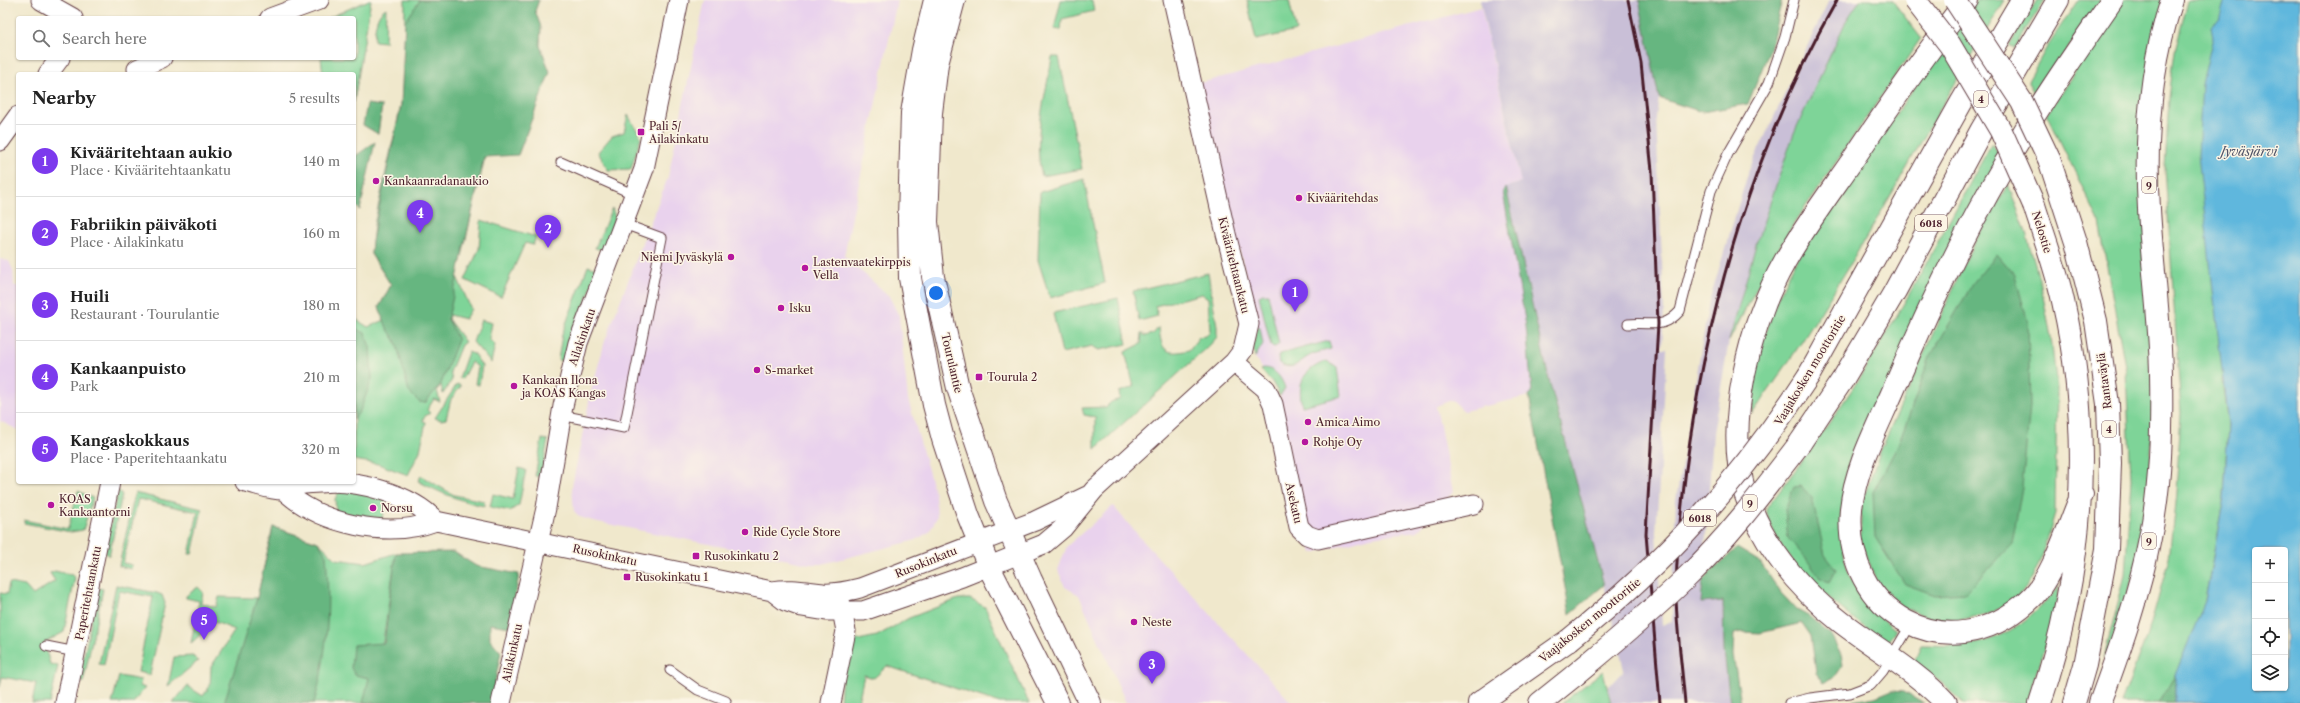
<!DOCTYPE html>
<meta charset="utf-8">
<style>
:root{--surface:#fff;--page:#f2f2f2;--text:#222;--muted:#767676;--line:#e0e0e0;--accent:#7c3aed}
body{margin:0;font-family:"Libre Caslon Text",serif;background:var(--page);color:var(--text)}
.controls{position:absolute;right:12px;bottom:12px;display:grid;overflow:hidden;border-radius:4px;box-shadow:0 1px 3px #0004}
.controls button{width:36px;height:36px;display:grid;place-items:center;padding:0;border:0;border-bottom:1px solid var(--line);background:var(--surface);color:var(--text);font:20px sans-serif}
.you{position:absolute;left:936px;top:293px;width:14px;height:14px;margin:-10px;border:3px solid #fff;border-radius:50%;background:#1a73e8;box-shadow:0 0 0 6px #1a73e833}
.badge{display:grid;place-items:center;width:26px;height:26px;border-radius:50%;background:var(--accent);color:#fff;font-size:13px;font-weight:700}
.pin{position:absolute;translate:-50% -33px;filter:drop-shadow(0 1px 2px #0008)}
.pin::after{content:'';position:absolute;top:21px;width:14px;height:12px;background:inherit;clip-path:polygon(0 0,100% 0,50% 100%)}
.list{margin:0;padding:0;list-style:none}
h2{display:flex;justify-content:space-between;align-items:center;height:52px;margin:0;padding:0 16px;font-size:17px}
h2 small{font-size:13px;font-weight:400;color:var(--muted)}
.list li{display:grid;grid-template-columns:26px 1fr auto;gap:12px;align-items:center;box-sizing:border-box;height:72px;padding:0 16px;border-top:1px solid var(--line)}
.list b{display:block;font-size:15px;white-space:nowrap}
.list p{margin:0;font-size:13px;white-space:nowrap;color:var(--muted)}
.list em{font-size:13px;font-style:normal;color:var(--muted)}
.icon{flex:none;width:22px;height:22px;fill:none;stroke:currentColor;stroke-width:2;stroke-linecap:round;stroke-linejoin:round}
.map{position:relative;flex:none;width:2300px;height:703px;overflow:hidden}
.search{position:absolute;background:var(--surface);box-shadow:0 1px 3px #0004;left:16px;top:16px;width:340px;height:44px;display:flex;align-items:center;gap:10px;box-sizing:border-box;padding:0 14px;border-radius:4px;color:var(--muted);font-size:15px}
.panel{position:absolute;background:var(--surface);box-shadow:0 1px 3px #0004;left:16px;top:72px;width:340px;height:412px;border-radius:4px}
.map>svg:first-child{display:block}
.built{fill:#e9d2ed}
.industrial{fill:#c9bfd7}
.green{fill:#7ed498;stroke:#647a62}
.forest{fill:#66b680;stroke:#586a56}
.water{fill:#5fb7dd;stroke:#546b84;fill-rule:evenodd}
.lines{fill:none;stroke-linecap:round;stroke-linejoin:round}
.lane-casing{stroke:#633d43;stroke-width:11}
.street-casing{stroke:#633d43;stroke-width:21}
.secondary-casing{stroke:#633d43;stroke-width:24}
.highway-casing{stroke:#633d43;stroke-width:24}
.lane{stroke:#fff;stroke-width:9}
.street{stroke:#fff;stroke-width:19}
.secondary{stroke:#fff;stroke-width:22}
.highway{stroke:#fff;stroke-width:22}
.rail{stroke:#4a1f2b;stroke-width:3}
.highway-bridge-casing{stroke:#633d43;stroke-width:24;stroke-linecap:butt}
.highway-bridge{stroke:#fff;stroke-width:22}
.poi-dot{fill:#b5179e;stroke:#fcf5e5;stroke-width:1.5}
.labels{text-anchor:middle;stroke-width:3;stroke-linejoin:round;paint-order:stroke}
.shield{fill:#fcf5e5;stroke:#7f5f63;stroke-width:1}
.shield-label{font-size:10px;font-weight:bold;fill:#4a1f2b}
.poi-label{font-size:11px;fill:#4a1f2b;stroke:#fcf5e5;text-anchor:start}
.street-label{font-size:11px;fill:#4a1f2b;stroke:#fcf5e5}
.water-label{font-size:12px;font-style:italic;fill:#515469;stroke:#fcf5e5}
</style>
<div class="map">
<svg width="2300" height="703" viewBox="0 0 2300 703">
<rect width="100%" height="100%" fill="#fcf5e5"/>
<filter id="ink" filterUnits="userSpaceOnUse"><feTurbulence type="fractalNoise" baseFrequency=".025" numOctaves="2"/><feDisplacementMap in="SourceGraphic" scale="8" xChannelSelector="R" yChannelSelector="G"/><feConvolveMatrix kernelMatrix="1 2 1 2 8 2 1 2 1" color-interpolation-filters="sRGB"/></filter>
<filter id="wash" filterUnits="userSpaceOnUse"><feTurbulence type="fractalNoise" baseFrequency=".012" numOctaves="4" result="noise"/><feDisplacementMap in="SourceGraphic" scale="16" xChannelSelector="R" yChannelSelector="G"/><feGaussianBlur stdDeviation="0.9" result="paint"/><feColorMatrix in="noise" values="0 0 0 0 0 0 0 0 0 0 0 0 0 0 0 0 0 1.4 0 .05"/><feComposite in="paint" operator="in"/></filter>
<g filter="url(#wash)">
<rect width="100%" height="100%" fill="#f0e8cc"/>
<path class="built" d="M705,0H897L844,256L889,296L899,316L908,399L935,495L937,517L929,532L916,540L822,564H809L593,521L580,517L574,511L572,487L591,392L605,341L668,177Z
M1481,7L1521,183L1506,187L1526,326L1532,393L1529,396L1464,411L1452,400L1436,406L1453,492L1418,531L1371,537L1312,553L1292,471L1280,396L1255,357L1253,346L1257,326L1251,295L1197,84Z
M0,259L9,261L13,270L14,286H18V430L0,421Z
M1113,506L1144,542L1292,703H1126L1079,595L1065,587L1058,570L1067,546Z"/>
<path class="industrial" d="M1480,0H1639L1659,98L1656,117L1664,310L1662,349H1667L1656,533L1662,625L1672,621L1676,500L1709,302L1749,170L1829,0H1860L1846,21L1794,133L1757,241L1729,341L1713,433L1701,603L1723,601L1724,651L1730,703H1611L1608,687L1624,670L1604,585L1549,380L1506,187L1521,183Z"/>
<path class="green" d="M369,0H371L354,102V74H323L321,58H354V18H328Z
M405,0H468L485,157L457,277L471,309L465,319L449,315L448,319L465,342L461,345L450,372L452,380L443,394L441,385L437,390L440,402L434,399L427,410L430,413L424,417L423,421L426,422L420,451L408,475L378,464L354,460V318L368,327L385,320L379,307L391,285L371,254L374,225L401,105L404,65Z
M1061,0H1092L1094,11L1062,19L1061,30L1054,29Z
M1247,0H1289L1296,31L1256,40Z
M1860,0H1892L1921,38L1793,225L1764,274L1729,341L1757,241L1794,133L1846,21Z
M1977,0H2005C1920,137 1848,283 1752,414L1757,360L1777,299L1806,240Z
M2037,0H2045L2014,48L2009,45Z
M2078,0H2101L2037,96L2028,81L2048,45Z
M2122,0H2163L2151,345L2153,424L2148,498L2137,562L2115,640L2104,657L2125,575L2131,479L2126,372L2099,222L2047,114Z
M2188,0H2300L2222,380L2228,425L2224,497L2205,600L2255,688H2285L2300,703H2121L2150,627L2169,558L2176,493L2181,413L2165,169L2169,97L2175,51Z
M386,8L385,42L374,41C375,30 375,14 386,8Z
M1052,57H1059L1082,169L1042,176C1032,139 1046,95 1052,57Z
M628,115L641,137L631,169L608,170L598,152L612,136L624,132Z
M1992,143L2000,160L1841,511C1841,568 1850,594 1896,630L1885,643C1844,611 1776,563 1766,509C1796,470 1825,430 1853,388C1904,309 1946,225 1992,143Z
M1084,179L1105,283L1050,298L1038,260L1040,192Z
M2008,184L2025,229L2041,286L2051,337L2057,389L2055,513L2043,554L2032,579L2013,603L1987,614L1955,621L1935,620L1903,607L1876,581L1860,537L1862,502L1880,452L1969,253Z
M612,208L615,217L604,251L595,248Z
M481,220L536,237L533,245L525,243L501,297L465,280L479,249Z
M588,266L598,269L564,362L558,360L562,334Z
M1208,273L1217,326V337L1209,346L1095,449V417L1084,415L1082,408L1106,407L1111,402L1120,399L1119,392L1134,387L1125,352L1141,344L1142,332L1145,336L1153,334L1159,327C1161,350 1165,356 1189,350L1199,337L1206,336L1210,332L1208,298L1202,294L1155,306L1158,316L1139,321L1133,291Z
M1263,294H1268L1279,344L1275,347L1271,346L1259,296Z
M1118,298L1127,344L1099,350L1092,346L1062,353L1053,313Z
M481,320L492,323L489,339L495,345L491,363L473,342Z
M1257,326L1260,328L1263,344L1255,357L1253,346Z
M1329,341L1331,349C1325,351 1318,352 1313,354C1299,360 1294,373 1279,363L1278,357L1280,354Z
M468,352L474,354L482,366L479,385L475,384L478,367L471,362L462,379L459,378Z
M1327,361L1337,368L1341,396L1302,406C1297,382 1303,370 1327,361Z
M1263,368C1275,368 1282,378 1285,388L1280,396L1272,382L1261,370Z
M457,384L461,386L451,399L446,419L441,420L435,418Z
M542,439L548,440L541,477L535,476Z
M519,468L526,470L519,505L510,511L490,507L493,494L513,499Z
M421,476L454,495L484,501V506C460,501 440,493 418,481Z
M118,489L122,495L109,556L105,553Z
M340,489L386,498V508L381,521L336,512L335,499Z
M78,491L93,498L83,530L71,532L24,523V520L68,529Z
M135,493L202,509L192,554H189L198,512L138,499L123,563L132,565L131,569L119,566Z
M273,527L318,542L336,559L365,563L396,553L374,703H173L187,686L203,696L210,686L211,667L235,630L215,622L191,643L199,601L186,598V596L198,587L203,592L201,603L216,607L219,597L257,598Z
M55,571L72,575L75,578L64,632L44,643L50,664L58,666L50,703H32L36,683L2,677L0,687V593L7,594L9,583L25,586L33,595L55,581L50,573Z
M116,585L157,593L162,595L165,603L150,675L138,672L153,597L119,591L104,665L99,664Z
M2059,586L2052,625L2026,703H1963L1942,683L1914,663L1921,645C1938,645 1957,647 1974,644C2011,637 2035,614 2059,586Z
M98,588L103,589L83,683L79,680Z
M958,599H970L985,607L1029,703H1000L887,666L874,678L864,675L858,703H840L842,674L854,641L877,636L909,618Z
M193,656L198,661L168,686L174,657Z
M1603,671L1611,703H1561H1562Z
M119,676L141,680L140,686L145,688L133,703H112Z"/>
<path class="forest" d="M420,0H539L535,11L541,27L540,45L550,72L518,155L484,157L448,319L458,340L441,384L425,403L419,402L409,392L396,342L387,328L379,307L391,285L371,254L372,241L401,105L405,22Z
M1639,0H1782L1770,49L1748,104L1702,112L1659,98Z
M367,104L382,106L378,134L363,125Z
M375,142L360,210L354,204V157Z
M1506,187L1549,380L1604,585L1570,614L1529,396L1532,393L1526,326L1503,192Z
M1997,254L2015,275L2028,323L2030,406L2022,487L2012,545L1965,593L1935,595L1905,584L1875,537L1873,492L1899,443L1930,357L1973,283Z
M354,328L365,333L370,347L372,379L360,411L354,419Z
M1801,486L1812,498L1825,555L1836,569L1829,582L1820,578L1807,560L1788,538L1785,509L1794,487Z
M273,527L318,542L326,555C330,603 328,656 314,703H224L257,598Z
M1737,548L1760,562L1781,593L1797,610L1810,617L1831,635L1841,654L1843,665L1835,677L1824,683L1816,672L1811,636L1802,623L1760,633L1743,632L1734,634L1733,654L1741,703H1730L1724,651L1723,601L1701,603L1703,579Z
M454,552L476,566L519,574L510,627L490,624V639L501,652L491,703H363L369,678L355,675L351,668L353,645L384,643L396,553Z
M2175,675V703H2159Z
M1892,690L1904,691L1924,703H1841L1875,697Z"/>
<path class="water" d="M2225,0H2300V703H2175V675L2205,601L2224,497L2228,425L2198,155L2202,84L2213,37L2211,26L2219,20ZM2255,550H2285V688H2255Z"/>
</g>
<g filter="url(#ink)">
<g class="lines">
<g class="lane-casing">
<path id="lane" d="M561,162L635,195
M1628,324C1651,321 1662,331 1680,311L1711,191L1728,154L1769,83L1785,37L1794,0
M561,415L624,428L662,238L624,224
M46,646L76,652
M670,670L698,690L726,701
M1789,703L1810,698L1850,693L1871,685L1883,671L1911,624"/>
</g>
<g class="street-casing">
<path id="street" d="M41,0L73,18
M270,18L319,0
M137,69L162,58
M48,74L60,58
M0,141L18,116
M1234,362L1266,389L1273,404L1299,527L1307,535L1318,539L1474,504
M245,482C256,484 272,491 284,490C289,489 294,486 298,485C305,484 313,483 320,483C356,479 411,494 436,521
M283,490C322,525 388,539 436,521L772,591C791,588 804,591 823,593C836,594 848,591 860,588L1035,521L1087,496
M772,591L785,601L802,607L826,611H863L962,577L1044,544L1063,528L1094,490L1234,362L1243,350L1249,324L1226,234L1173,0
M65,703L110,482
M501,703L546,508L563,406L578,343L644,169L679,0
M831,703L846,631L840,600"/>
</g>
<g class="secondary-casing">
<path id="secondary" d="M935,0L923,50L912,113L909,218L910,278L934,405L943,439L968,515L989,567L1058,703
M954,0L937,64L931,113L927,222L933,277L958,388L996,501L1031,580L1090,703"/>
</g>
<g class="highway-casing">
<path id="highway" d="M2049,159L2076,242L2096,321L2108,404L2110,463L2107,549L2085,665L2074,703
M2034,205C2044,237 2056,268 2063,301C2094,437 2084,571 2040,703
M1809,375L1961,103L2022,0
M1800,443L1843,379L1895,291L1982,129L2058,0
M2082,494C2069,524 2052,581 2028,601C1948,673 1842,614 1851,509C1855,468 1877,428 1893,391C1930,304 1971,217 2021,137C2049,90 2081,45 2112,0
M1479,703L1569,640
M1540,703L1575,675
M1946,703C1916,671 1876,649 1841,622C1817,603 1794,580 1776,554C1764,537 1752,513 1745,493C1724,423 1750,323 1785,261C1805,226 1829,194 1852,161C1889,106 1927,52 1967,0
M2100,703C2120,649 2139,595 2150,538C2161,485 2162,429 2161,374C2160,319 2152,264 2149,209C2145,141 2150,66 2172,0"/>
</g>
<use href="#lane" class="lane"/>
<use href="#street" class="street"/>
<use href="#secondary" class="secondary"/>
<use href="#highway" class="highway"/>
<path class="rail" d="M1628,0L1641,63L1652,171L1658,324L1646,534L1660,703
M1685,703C1682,668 1677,632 1676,597C1676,554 1681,511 1686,469C1707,306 1755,143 1837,0"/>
<g class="highway-bridge-casing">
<path id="highway-bridge" d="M1915,0L1950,45L2001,131L2034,205
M1955,0L2022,102L2049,159
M1569,640C1667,561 1740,481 1809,375
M1575,675C1612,644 1650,613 1685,579C1728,538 1764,490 1800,443"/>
</g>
<use href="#highway-bridge" class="highway-bridge"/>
</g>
</g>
<g class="poi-dot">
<rect x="637" y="128" width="8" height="8" rx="2"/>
<circle cx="376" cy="181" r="4"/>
<circle cx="1299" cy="198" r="4"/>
<circle cx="731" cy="257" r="4"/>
<circle cx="805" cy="268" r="4"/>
<circle cx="781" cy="308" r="4"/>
<circle cx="757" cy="370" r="4"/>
<rect x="975" y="373" width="8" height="8" rx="2"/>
<circle cx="514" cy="386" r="4"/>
<circle cx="1308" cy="422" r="4"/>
<circle cx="1305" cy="442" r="4"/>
<circle cx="51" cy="505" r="4"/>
<circle cx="373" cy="508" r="4"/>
<circle cx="745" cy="532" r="4"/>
<rect x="692" y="552" width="8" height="8" rx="2"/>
<rect x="623" y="573" width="8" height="8" rx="2"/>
<circle cx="1134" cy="622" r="4"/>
</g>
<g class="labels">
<g class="shield">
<rect x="1974" y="91" width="14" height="16" rx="3"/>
<rect x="2142" y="177" width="14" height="16" rx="3"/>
<rect x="1915" y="215" width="32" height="16" rx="3"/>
<rect x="2102" y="421" width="14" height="16" rx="3"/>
<rect x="1743" y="495" width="14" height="16" rx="3"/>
<rect x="1684" y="510" width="32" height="16" rx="3"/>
<rect x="2142" y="533" width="14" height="16" rx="3"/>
</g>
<g class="shield-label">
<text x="1981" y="103">4</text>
<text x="2149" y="189">9</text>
<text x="1931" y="227">6018</text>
<text x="2109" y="433">4</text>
<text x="1750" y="507">9</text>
<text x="1700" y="522">6018</text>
<text x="2149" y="545">9</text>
</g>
<g class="poi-label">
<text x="649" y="130">Pali 5/<tspan x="649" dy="13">Ailakinkatu</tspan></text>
<text x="384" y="185">Kankaanradanaukio</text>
<text x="1307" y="202">Kivääritehdas</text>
<text x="723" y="261" text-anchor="end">Niemi Jyväskylä</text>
<text x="813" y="266">Lastenvaatekirppis<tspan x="813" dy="13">Vella</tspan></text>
<text x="789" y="312">Isku</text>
<text x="765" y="374">S-market</text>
<text x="987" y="381">Tourula 2</text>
<text x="522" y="384">Kankaan Ilona<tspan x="522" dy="13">ja KOAS Kangas</tspan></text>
<text x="1316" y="426">Amica Aimo</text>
<text x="1313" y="446">Rohje Oy</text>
<text x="59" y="503">KOAS<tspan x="59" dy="13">Kankaantorni</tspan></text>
<text x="381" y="512">Norsu</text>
<text x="753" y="536">Ride Cycle Store</text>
<text x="704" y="560">Rusokinkatu 2</text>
<text x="635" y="581">Rusokinkatu 1</text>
<text x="1142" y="626">Neste</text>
</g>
<g class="street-label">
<text transform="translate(2042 232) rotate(73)" y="4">Nelostie</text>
<text transform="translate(1234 265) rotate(76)" y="4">Kivääritehtaankatu</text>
<text transform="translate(582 337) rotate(-71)" y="4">Ailakinkatu</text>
<text transform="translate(952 363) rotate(77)" y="4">Tourulantie</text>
<text transform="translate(1810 370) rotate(-59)" y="4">Vaajakosken moottoritie</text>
<text transform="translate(2104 381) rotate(-97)" y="4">Rantaväylä</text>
<text transform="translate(1294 503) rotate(77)" y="4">Asekatu</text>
<text transform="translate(605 555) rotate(12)" y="4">Rusokinkatu</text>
<text transform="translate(926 562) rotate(-22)" y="4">Rusokinkatu</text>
<text transform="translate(88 593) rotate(-79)" y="4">Paperitehtaankatu</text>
<text transform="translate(1590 620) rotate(-39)" y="4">Vaajakosken moottoritie</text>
<text transform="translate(512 653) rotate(-78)" y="4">Ailakinkatu</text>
</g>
<g class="water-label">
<text x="2249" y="156">Jyväsjärvi</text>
</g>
</g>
</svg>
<div class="controls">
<button>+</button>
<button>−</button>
<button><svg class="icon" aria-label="locate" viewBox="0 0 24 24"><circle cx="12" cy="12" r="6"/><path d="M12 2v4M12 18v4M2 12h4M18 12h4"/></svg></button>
<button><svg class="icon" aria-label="layers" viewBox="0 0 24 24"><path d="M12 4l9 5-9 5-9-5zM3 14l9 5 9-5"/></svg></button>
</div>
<div class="you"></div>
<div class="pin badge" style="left:1295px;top:312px">1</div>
<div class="pin badge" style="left:548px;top:248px">2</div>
<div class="pin badge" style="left:1152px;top:684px">3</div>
<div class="pin badge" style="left:420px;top:233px">4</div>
<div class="pin badge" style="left:204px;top:640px">5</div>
<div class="search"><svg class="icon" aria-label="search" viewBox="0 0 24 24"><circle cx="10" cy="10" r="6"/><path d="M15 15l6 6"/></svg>Search here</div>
<section class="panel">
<h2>Nearby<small>5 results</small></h2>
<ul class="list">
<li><span class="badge">1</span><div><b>Kivääritehtaan aukio</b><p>Place · Kivääritehtaankatu</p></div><em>140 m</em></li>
<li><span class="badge">2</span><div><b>Fabriikin päiväkoti</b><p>Place · Ailakinkatu</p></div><em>160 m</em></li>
<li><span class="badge">3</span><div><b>Huili</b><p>Restaurant · Tourulantie</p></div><em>180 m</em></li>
<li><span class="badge">4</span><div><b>Kankaanpuisto</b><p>Park</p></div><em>210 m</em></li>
<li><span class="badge">5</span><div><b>Kangaskokkaus</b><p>Place · Paperitehtaankatu</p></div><em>320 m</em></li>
</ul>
</section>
</div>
